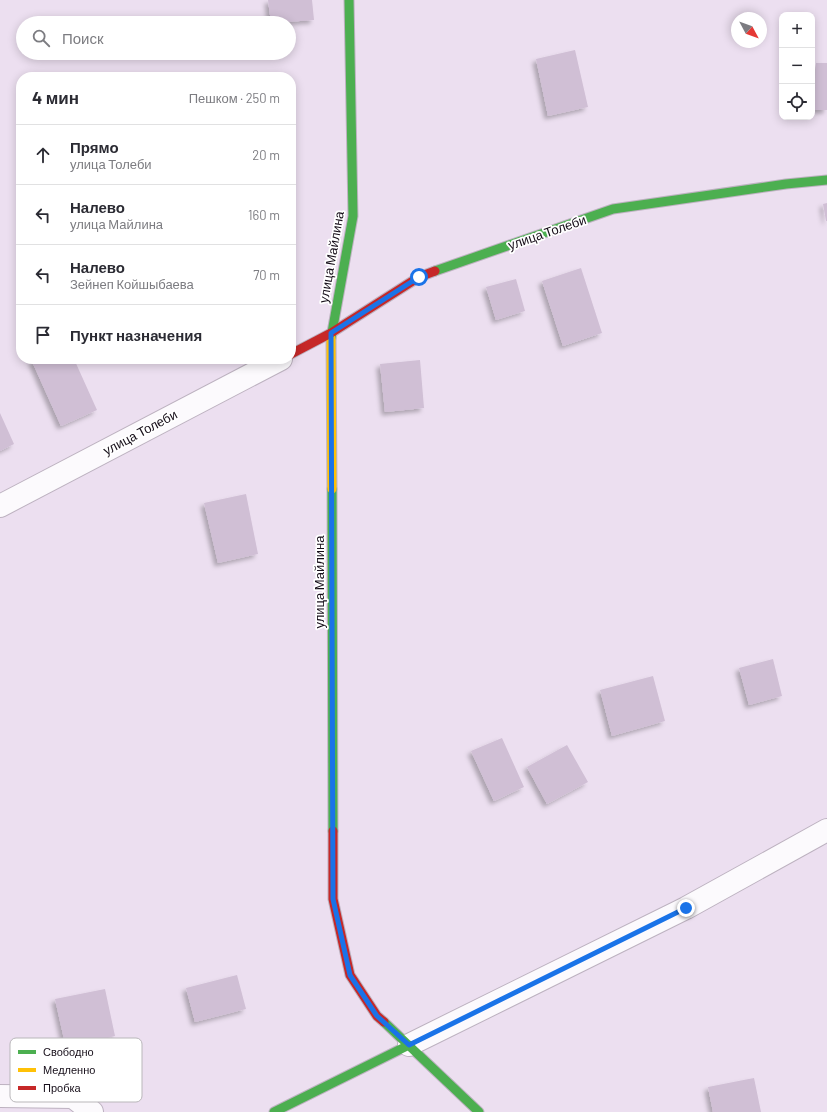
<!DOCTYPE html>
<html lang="ru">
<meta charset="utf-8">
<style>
:root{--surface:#fff;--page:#f2f2f3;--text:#2b2b33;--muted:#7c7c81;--line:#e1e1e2}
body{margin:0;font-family:Barlow,sans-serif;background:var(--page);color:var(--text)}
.controls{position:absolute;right:12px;top:12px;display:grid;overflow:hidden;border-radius:8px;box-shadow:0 2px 10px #0003}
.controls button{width:36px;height:36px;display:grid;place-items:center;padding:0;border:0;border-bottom:1px solid var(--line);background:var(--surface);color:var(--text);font:20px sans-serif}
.compass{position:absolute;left:731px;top:12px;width:36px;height:36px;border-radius:50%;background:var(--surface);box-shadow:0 2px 10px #0003;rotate:131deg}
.stop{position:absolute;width:12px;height:12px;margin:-9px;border:3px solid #1a73e8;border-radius:50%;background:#fff}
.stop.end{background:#1a73e8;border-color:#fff;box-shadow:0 1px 4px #0008}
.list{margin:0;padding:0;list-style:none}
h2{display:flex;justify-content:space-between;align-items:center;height:52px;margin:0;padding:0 16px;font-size:17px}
h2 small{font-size:13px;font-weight:400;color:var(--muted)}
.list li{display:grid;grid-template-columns:26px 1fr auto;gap:12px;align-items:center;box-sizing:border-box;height:60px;padding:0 16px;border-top:1px solid var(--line)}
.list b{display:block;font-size:15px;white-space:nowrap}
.list p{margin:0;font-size:13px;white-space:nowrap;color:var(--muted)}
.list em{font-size:13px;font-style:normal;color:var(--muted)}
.icon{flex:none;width:22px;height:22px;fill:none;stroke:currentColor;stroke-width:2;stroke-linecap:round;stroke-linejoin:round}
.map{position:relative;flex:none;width:827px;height:1112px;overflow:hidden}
.search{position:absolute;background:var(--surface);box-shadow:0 2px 10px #0003;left:16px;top:16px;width:280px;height:44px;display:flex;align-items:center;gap:10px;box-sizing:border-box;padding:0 14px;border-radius:22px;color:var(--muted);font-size:15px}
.panel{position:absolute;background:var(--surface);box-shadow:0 2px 10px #0003;left:16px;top:72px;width:280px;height:292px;border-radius:16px}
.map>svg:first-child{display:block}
.building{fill:#d0bfd5;filter:url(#shadow)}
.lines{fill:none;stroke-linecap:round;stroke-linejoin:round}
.street-casing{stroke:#bdb2c0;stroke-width:24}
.fast-casing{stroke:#bdb2c0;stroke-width:11}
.slow-casing{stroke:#bdb2c0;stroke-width:11}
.jam-casing{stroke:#bdb2c0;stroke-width:11}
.street{stroke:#fcfafd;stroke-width:22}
.fast{stroke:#4caf50;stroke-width:9}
.slow{stroke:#ffc107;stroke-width:9}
.jam{stroke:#c62828;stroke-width:9}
.route{stroke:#1a73e8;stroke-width:5}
.labels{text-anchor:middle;stroke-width:3.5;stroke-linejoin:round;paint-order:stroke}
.street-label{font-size:13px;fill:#160e19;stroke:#fff}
.key{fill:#fff;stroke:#b9b7ba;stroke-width:1}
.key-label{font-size:11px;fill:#160e19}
</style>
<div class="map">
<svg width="827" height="1112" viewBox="0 0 827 1112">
<defs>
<filter id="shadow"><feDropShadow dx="-3.5" dy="3.5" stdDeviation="2" flood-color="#0004"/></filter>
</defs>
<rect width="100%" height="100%" fill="#ecdff0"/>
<path class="building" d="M268,0H312L314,20L271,23Z
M575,50L588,107L548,116L536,59Z
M816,63H827V110H815Z
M827,203V221H826L823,204Z
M581,268L602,333L563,346L542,281Z
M516,279L525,311L496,320L486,287Z
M31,359H74L97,410L61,426Z
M420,360L424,408L385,412L380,364Z
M0,413L14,444L0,451Z
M246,494L258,554L218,563L204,503Z
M773,659L782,696L749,705L739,668Z
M653,676L665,721L612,736L600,690Z
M502,738L524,787L494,801L471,751Z
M567,745L588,782L547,804L527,767Z
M237,975L246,1009L195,1022L186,988Z
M105,989L115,1036L66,1048L55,999Z
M754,1078L761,1112H713L708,1087Z"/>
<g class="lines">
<g class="street-casing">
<path id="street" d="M0,506L281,359
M409,1045L686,908L827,830
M0,1096L73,1097L92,1112"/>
</g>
<g class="fast-casing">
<path id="fast" d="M435,271L613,209L786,184L827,180
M331,338L353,216L349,0
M332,489L333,831
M384,1022L479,1112
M274,1112L409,1045"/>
</g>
<g class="slow-casing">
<path id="slow" d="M331,338L332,489"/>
</g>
<g class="jam-casing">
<path id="jam" d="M291,354L331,333L419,277L435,271
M333,831V899L350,975L377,1016L384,1022"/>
</g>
<use href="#street" class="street"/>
<use href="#fast" class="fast"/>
<use href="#slow" class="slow"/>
<use href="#jam" class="jam"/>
</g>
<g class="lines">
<path class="route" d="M419,277L331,333L333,899L350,975L377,1016L409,1045L686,908"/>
</g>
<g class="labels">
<g class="street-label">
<text transform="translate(547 232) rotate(-19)" y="5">улица Толеби</text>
<text transform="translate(331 257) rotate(-80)" y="5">улица Майлина</text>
<text transform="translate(140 432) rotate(-28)" y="5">улица Толеби</text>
<text transform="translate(319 582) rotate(-90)" y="5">улица Майлина</text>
</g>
</g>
<rect x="10" y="1038" width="132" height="64" rx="6" class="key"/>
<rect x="18" y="1050" width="18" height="4" fill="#4caf50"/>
<rect x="18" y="1068" width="18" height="4" fill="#ffc107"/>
<rect x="18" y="1086" width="18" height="4" fill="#c62828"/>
<g class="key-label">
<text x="43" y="1056">Свободно</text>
<text x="43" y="1074">Медленно</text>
<text x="43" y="1092">Пробка</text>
</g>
</svg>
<div class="controls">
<button>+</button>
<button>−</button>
<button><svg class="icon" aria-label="locate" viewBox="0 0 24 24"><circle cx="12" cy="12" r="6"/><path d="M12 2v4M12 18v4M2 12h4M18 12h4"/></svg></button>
</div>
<svg class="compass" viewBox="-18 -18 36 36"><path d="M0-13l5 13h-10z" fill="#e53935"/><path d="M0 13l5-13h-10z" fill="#7c7c81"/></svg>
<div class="stop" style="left:419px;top:277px"></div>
<div class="stop end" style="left:686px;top:908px"></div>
<div class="search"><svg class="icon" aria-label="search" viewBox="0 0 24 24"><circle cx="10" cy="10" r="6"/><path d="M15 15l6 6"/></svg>Поиск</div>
<section class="panel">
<h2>4 мин<small>Пешком · 250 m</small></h2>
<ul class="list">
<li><svg class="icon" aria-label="ahead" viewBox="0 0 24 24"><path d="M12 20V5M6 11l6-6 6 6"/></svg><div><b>Прямо</b><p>улица Толеби</p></div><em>20 m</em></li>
<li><svg class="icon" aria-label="left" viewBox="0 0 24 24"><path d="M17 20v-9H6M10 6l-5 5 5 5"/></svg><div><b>Налево</b><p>улица Майлина</p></div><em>160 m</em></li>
<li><svg class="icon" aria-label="left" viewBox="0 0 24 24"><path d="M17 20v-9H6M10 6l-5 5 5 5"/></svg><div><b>Налево</b><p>Зейнеп Койшыбаева</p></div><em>70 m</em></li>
<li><svg class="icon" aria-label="arrive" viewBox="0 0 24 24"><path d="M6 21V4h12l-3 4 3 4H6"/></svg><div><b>Пункт назначения</b></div></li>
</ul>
</section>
</div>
